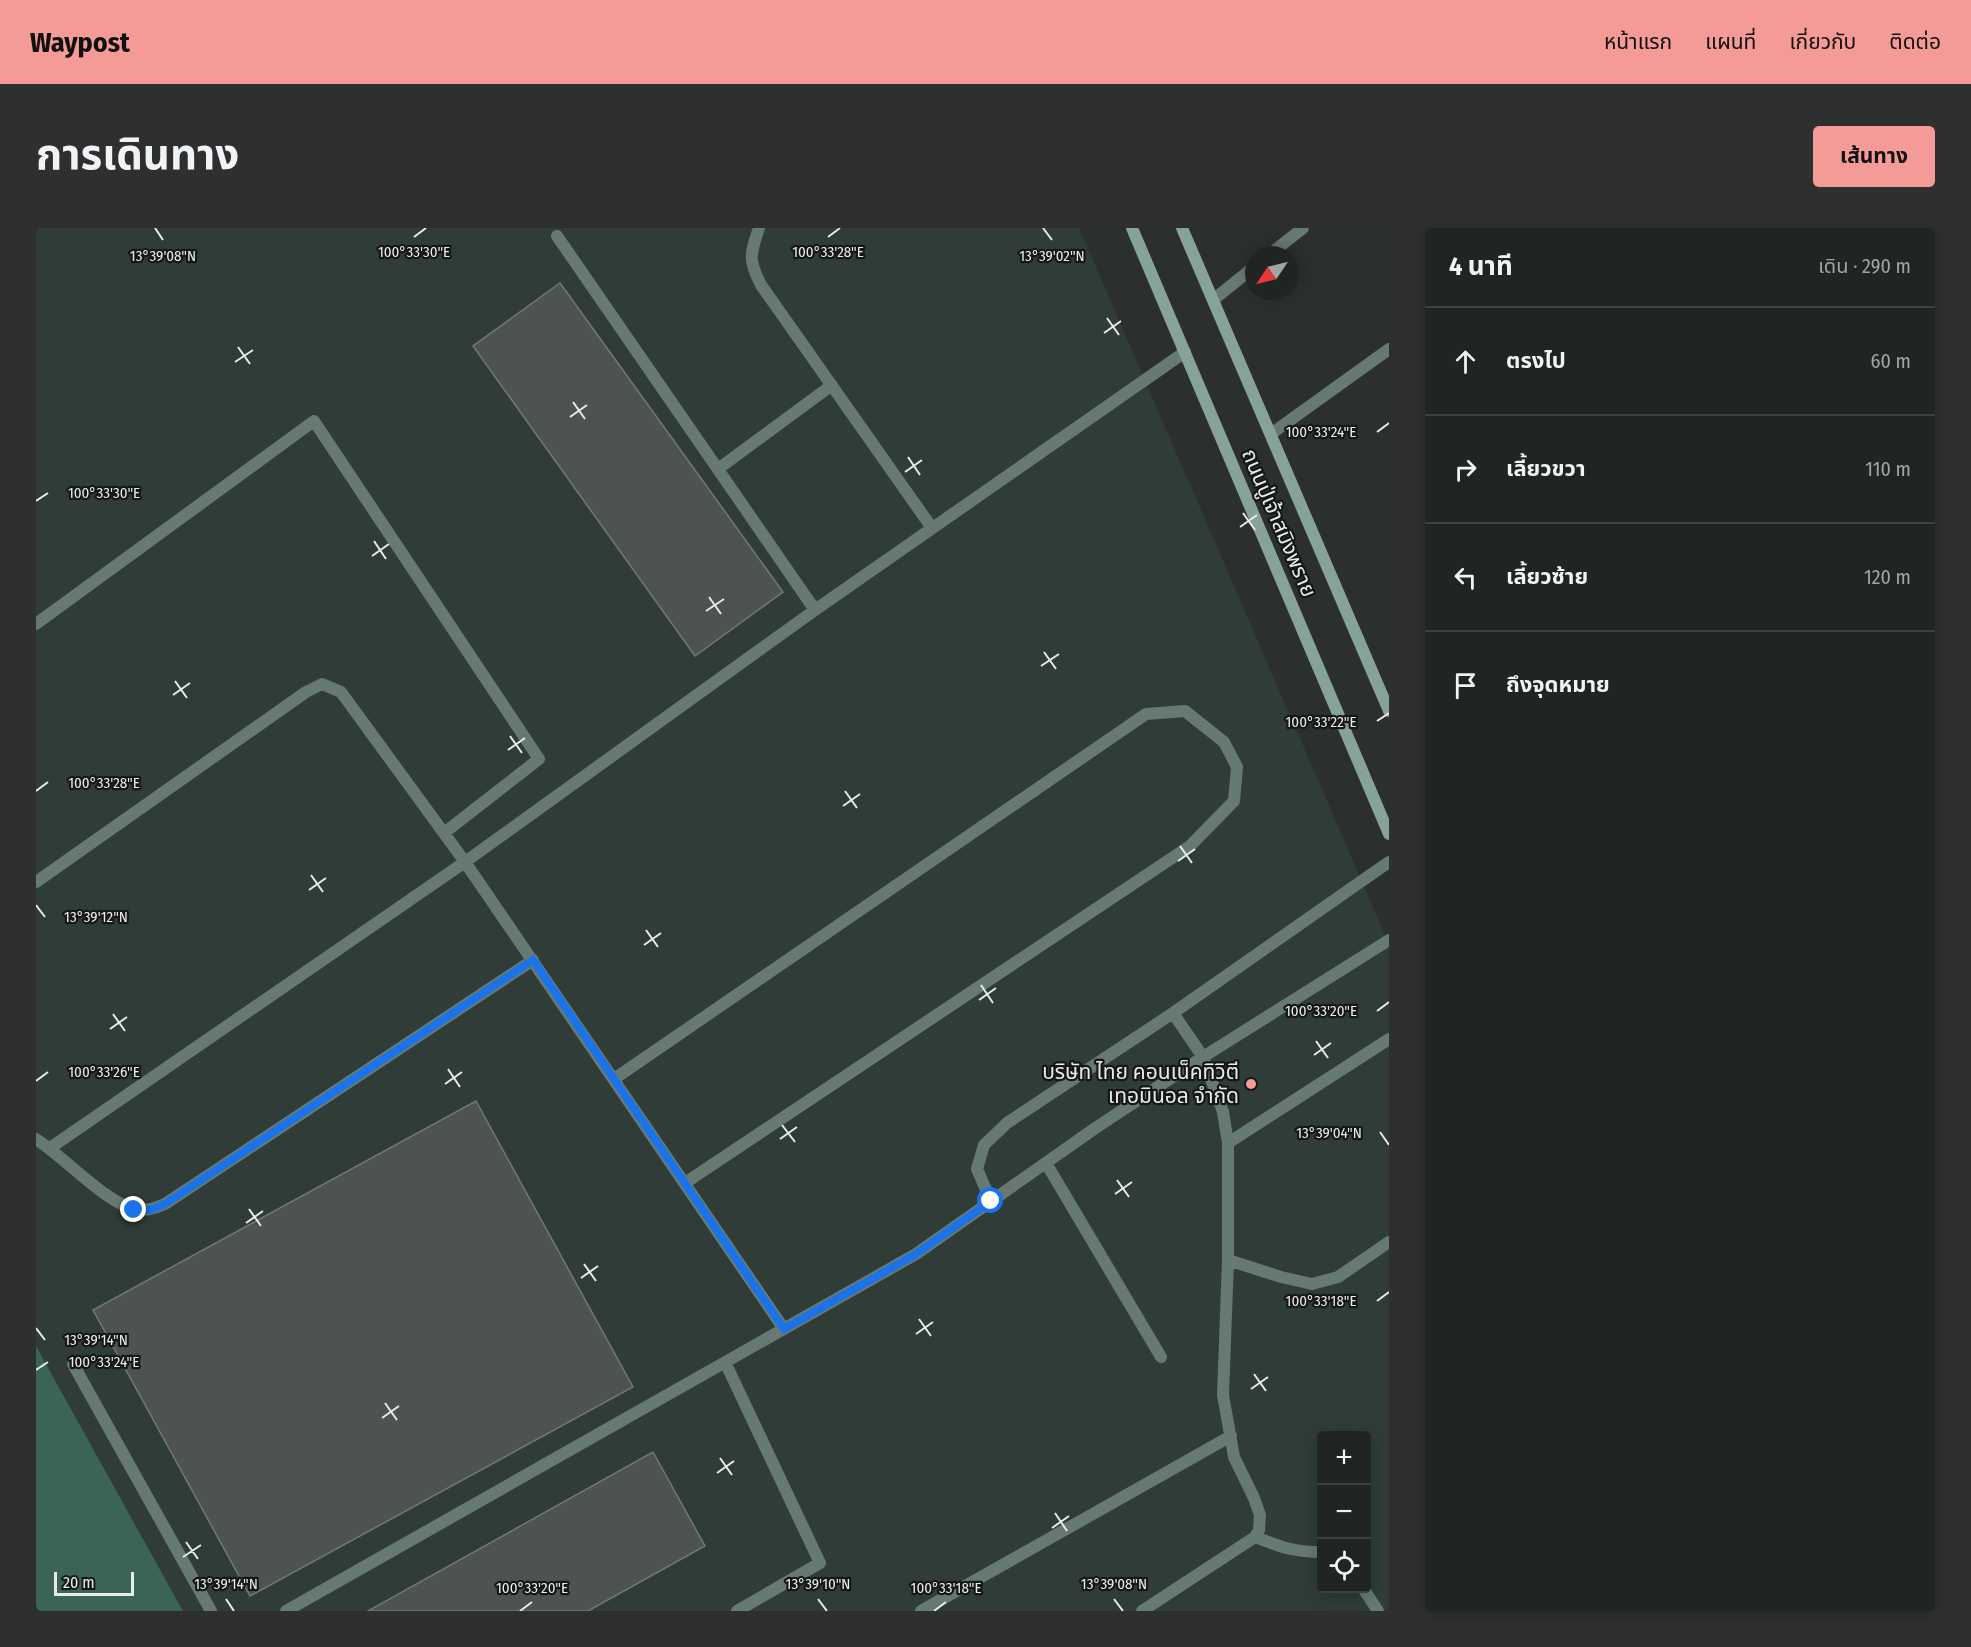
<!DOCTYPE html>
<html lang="th">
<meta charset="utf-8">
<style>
:root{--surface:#202422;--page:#2d302f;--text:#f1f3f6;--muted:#a2a4a5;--line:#3d4140;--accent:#f59b97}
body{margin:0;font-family:"Fira Sans Condensed","Noto Sans Thai",sans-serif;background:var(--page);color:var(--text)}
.controls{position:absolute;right:18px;bottom:18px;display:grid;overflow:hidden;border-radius:6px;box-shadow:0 3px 15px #0003}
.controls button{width:54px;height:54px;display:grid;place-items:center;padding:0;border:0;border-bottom:2px solid var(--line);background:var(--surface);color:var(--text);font:30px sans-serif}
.compass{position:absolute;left:1209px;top:18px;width:54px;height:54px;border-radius:50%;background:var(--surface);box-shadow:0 3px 15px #0003;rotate:235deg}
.scale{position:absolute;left:18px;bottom:15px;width:80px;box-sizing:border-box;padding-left:6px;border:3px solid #e7ebea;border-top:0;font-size:16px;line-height:21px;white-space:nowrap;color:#e7ebea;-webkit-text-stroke:4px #151817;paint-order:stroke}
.stop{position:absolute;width:18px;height:18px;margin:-14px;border:4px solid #1a73e8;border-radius:50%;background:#fff}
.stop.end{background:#1a73e8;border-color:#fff;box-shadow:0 2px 6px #0008}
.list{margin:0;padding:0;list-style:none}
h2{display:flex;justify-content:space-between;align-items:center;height:78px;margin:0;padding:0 24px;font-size:26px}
h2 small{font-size:20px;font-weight:400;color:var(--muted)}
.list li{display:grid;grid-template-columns:39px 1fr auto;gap:18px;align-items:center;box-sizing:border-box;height:108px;padding:0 24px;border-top:2px solid var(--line)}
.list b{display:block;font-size:22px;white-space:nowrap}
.list em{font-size:20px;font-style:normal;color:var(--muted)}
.icon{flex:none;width:33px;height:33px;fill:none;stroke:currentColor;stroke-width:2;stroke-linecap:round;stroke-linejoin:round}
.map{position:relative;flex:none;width:1353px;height:1383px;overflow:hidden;border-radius:6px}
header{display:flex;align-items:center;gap:36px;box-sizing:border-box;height:84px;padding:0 30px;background:var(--accent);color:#111}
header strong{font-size:28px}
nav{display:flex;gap:33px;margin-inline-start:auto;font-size:21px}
.intro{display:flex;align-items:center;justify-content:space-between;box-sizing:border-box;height:144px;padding:0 36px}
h1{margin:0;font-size:42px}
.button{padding:15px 27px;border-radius:6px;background:var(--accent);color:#111;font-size:21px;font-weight:700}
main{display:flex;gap:36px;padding:0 36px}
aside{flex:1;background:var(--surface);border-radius:6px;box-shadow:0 3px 15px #0003}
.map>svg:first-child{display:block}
.built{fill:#2f3c38;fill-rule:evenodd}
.water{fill:#3b6357}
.building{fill:#4d5351;stroke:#717876;stroke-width:1.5}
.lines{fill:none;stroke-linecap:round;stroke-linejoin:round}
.service{stroke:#677973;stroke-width:12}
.secondary{stroke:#86a299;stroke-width:12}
.route{stroke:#1a73e8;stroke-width:8}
.ticks{fill:none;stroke:#e7ebea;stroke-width:2}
.poi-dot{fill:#f59b97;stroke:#151817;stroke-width:2}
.labels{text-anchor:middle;stroke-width:4.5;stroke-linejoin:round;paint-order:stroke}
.street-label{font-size:21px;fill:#e7ebea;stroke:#151817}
.poi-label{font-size:21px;fill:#e7ebea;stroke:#151817;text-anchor:end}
.ticks-label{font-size:15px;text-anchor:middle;fill:#e7ebea;stroke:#151817;stroke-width:4.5;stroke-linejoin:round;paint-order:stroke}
</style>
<header>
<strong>Waypost</strong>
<nav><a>หน้าแรก</a><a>แผนที่</a><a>เกี่ยวกับ</a><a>ติดต่อ</a></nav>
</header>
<div class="intro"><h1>การเดินทาง</h1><a class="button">เส้นทาง</a></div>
<main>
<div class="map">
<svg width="1353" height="1383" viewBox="0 0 1353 1383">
<rect width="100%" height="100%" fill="#2b302e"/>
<path class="built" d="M0,0H1043L1353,716V1383H147L0,1118ZM1286,1208H1330V1360H1286Z"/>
<path class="water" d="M0,1118L147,1383H0Z"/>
<path class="building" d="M524,55L747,364L659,428L437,118Z
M440,873L597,1159L214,1368L57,1082Z
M617,1224L669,1318L552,1383H332Z"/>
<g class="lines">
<path class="service" d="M723,0C714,27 712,31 725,57L896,300
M521,8L779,382L1149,124
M1233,27L1267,0
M1177,72L1218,39
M1235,206L1353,121
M682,241L796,157
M0,396L278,193L503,531L408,605
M0,654L270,464L286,456L305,464L429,634L779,382
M578,851L1110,486L1149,483L1188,514L1201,539L1198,573L1154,618L649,955
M0,911C28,929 69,974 98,981C109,984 119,980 129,976L497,732
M1192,915L1353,811
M14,920L429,634L748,1101
M1010,935L1125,1129
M955,973L941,941L948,917L971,895L1137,785L1353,634
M1192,1032L1245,1049L1276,1056L1302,1049L1353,1014
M689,1134L784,1335L701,1383
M37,1136L175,1383
M1219,1309C1245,1319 1257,1324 1286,1324
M1327,1360L1342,1383
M250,1383L880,1026L1058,901L1167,829L1353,712
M885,1383L1195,1208
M1106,1383L1219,1309L1223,1302L1224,1287L1218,1270L1198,1229L1187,1167L1192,1032V915L1187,884L1167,829L1137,785"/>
<path class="secondary" d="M1096,0L1353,606
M1146,0L1353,483"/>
</g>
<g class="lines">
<path class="route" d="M98,982H114L129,976L497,732L748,1101L880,1026L955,973"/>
</g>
<path class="ticks" d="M119,0L127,12M1007,0L1016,12M378,9L390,0M792,9L804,0M1071,90L1083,107M1068,105L1085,93M202,119L214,136M199,134L217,122M537,174L549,191M534,189L551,177M1341,204L1353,195M872,229L884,247M869,244L886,232M0,273L12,265M1207,285L1219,302M1204,299L1221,287M338,313L350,331M336,328L353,316M673,369L685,386M670,383L688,371M1008,424L1020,441M1005,438L1023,426M139,453L151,470M137,467L154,455M1341,493L1353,485M474,508L486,525M472,522L489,510M0,563L12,554M809,563L821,580M807,578L824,566M1144,618L1156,635M1142,633L1159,621M275,647L287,664M273,662L290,650M0,677L9,689M610,702L622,719M608,717L625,705M945,757L957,775M943,772L960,760M1341,783L1353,774M77,786L89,803M74,801L91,789M1280,813L1292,830M1278,827L1295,815M412,841L424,859M0,853L12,844M409,856L426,844M746,897L759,914M1344,904L1353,917M744,911L761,899M1081,952L1093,969M1079,966L1096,954M213,981L225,998M210,995L227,983M548,1036L560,1053M545,1050L562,1038M1341,1073L1353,1064M883,1091L895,1108M0,1100L9,1112M880,1106L897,1094M0,1142L12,1134M1218,1146L1230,1163M1215,1161L1232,1149M349,1175L361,1192M346,1190L363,1178M684,1230L696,1247M681,1245L698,1233M1019,1285L1031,1303M1016,1300L1033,1288M150,1314L162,1331M147,1329L165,1317M190,1371L198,1383M782,1371L791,1383M1078,1371L1087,1383M484,1383L496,1374M898,1383L910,1374"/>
<circle class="poi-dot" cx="1215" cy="856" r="6"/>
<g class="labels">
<g class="street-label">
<text transform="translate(1243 295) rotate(67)" y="7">ถนนปู่เจ้าสมิงพราย</text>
</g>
<g class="poi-label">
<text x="1203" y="851">บริษัท ไทย คอนเน็คทิวิตี<tspan x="1203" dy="24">เทอมินอล จำกัด</tspan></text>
</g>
</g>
<g class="ticks-label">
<text x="378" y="29">100°33'30"E</text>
<text x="792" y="29">100°33'28"E</text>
<text x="1016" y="33">13°39'02"N</text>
<text x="127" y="33">13°39'08"N</text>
<text x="1285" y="209">100°33'24"E</text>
<text x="68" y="270">100°33'30"E</text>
<text x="1285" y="499">100°33'22"E</text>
<text x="68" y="560">100°33'28"E</text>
<text x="60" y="694">13°39'12"N</text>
<text x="1285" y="788">100°33'20"E</text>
<text x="68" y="849">100°33'26"E</text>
<text x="1293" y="910">13°39'04"N</text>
<text x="1285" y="1078">100°33'18"E</text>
<text x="60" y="1117">13°39'14"N</text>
<text x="68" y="1139">100°33'24"E</text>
<text x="190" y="1361">13°39'14"N</text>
<text x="782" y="1361">13°39'10"N</text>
<text x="1078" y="1361">13°39'08"N</text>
<text x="496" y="1365">100°33'20"E</text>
<text x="910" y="1365">100°33'18"E</text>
</g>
</svg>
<div class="controls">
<button>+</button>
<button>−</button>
<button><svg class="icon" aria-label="locate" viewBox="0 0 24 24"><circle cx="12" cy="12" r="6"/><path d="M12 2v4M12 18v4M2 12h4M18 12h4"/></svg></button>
</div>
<svg class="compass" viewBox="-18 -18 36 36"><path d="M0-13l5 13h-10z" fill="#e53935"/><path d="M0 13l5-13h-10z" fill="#a2a4a5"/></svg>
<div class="scale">20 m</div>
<div class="stop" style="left:955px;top:973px"></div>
<div class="stop end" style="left:98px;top:982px"></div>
</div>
<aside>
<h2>4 นาที<small>เดิน · 290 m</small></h2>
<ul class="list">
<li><svg class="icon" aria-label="ahead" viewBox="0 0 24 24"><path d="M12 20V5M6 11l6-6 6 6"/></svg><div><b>ตรงไป</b></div><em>60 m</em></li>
<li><svg class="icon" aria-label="right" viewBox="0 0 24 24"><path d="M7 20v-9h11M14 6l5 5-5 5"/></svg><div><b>เลี้ยวขวา</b></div><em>110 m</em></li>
<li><svg class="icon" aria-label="left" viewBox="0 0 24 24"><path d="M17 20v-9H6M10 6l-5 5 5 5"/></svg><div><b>เลี้ยวซ้าย</b></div><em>120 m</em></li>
<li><svg class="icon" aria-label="arrive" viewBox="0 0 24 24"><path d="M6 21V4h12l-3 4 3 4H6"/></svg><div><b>ถึงจุดหมาย</b></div></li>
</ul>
</aside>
</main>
